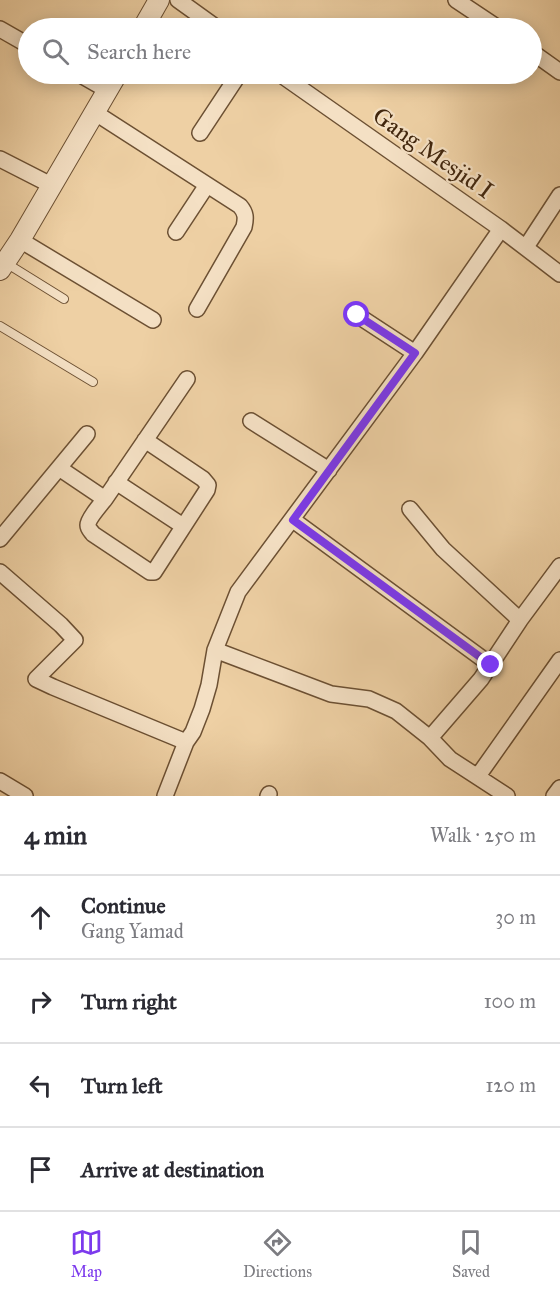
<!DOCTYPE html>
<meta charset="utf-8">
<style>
:root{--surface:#fff;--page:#f2f2f3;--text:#2b2b33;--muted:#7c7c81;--line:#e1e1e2;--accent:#7c3aed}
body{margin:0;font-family:"IM FELL Great Primer",serif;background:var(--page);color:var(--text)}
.stop{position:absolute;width:18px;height:18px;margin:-14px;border:4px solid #7c3aed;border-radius:50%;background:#fff}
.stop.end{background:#7c3aed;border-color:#fff;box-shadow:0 2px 6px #0008}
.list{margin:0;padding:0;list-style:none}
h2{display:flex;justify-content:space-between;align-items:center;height:78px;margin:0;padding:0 24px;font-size:26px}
h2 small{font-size:20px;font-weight:400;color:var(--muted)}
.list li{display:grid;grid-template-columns:39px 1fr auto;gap:18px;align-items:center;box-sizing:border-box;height:84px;padding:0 24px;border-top:2px solid var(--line)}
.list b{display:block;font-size:22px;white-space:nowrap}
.list p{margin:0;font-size:20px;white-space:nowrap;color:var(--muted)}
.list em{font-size:20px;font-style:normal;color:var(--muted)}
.icon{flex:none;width:33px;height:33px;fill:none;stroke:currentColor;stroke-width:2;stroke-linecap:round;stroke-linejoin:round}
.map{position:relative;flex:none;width:560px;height:796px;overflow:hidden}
.search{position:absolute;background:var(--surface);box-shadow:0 3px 15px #0003;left:18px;right:18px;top:18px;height:66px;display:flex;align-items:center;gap:15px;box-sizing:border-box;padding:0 21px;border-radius:33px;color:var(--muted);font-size:22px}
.sheet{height:414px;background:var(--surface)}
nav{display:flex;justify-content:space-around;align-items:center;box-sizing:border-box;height:84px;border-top:2px solid var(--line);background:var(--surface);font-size:16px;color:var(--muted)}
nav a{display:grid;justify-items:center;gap:3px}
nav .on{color:var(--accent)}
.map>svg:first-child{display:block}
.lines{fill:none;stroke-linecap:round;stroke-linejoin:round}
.service-casing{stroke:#6c5033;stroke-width:10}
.minor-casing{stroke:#6c5033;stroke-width:18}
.tertiary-casing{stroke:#6c5033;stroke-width:22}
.service{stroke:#f4e0c4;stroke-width:8}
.minor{stroke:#f4e0c4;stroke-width:15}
.tertiary{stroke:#f4e0c4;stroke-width:20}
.route{stroke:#7c3aed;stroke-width:8}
.labels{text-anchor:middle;stroke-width:4.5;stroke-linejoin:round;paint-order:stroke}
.street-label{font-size:24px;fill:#41260d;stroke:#f4e0c4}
</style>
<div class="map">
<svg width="560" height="796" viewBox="0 0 560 796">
<rect width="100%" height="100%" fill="#eed0a4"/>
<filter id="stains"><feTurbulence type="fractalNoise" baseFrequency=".00333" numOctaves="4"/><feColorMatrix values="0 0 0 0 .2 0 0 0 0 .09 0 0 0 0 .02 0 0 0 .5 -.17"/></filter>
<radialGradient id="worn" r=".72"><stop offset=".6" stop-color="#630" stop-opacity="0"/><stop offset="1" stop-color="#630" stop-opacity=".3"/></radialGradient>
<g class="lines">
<g class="service-casing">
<path id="service" d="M6,263L64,299
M0,326L93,382"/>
</g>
<g class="minor-casing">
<path id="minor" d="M178,0L217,28
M456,0L498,28
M0,29L28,45
M532,52L560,72
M79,74L107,90
M280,74L501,229L560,274
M94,112L240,206C246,213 246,218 244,227L197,309
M200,133L239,74
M0,159L51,185
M176,232L207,185
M20,240L153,320
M526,247L560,195
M357,315L415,353
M251,421L329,470
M59,468L105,499L187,379
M116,482L183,526
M105,499C101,504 88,519 88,525C88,529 91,531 93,534L150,572H154L207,490L208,485L203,479L145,440
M410,509L443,549L520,620
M293,520L491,665
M0,539L87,434
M0,572L61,625L75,640L36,679L53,687L186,742
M215,650L331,694L369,699L396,711L430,738L450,759L507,796
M430,738L481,679L520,620L560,566
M478,776L560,660
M0,781L25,796
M165,796L186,742L193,732L202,709L209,685L215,650L238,592L415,353L501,229
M268,796L269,794
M554,796L560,788"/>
</g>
<g class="tertiary-casing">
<path id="tertiary" d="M143,28L159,0
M0,270L20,240L117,74"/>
</g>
<use href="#service" class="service"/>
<use href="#minor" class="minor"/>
<use href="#tertiary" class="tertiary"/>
</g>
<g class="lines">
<path class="route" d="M357,315L415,353L293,520L491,665"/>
</g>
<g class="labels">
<g class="street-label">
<text transform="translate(433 153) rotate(35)" y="8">Gang Mesjid I</text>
</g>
</g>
<rect width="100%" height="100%" filter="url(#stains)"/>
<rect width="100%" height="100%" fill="url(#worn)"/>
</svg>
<div class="stop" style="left:357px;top:315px"></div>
<div class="stop end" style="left:491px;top:665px"></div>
<div class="search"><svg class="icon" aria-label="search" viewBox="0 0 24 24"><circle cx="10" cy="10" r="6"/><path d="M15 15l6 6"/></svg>Search here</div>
</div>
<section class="sheet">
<h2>4 min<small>Walk · 250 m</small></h2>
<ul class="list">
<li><svg class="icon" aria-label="ahead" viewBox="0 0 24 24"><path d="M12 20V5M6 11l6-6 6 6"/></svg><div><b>Continue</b><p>Gang Yamad</p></div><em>30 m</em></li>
<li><svg class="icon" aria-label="right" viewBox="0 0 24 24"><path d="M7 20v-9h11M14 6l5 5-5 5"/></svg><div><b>Turn right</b></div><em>100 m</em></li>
<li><svg class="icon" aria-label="left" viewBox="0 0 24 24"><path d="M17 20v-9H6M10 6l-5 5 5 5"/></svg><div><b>Turn left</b></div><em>120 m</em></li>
<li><svg class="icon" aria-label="arrive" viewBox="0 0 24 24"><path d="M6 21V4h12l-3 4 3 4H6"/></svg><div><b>Arrive at destination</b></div></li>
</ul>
</section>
<nav>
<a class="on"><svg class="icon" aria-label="map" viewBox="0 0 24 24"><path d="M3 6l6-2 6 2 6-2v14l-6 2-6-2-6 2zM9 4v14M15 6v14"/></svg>Map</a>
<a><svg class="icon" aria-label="directions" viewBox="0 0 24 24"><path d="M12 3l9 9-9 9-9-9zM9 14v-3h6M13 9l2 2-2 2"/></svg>Directions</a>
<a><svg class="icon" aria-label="saved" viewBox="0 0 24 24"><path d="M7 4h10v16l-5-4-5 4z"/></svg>Saved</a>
</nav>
